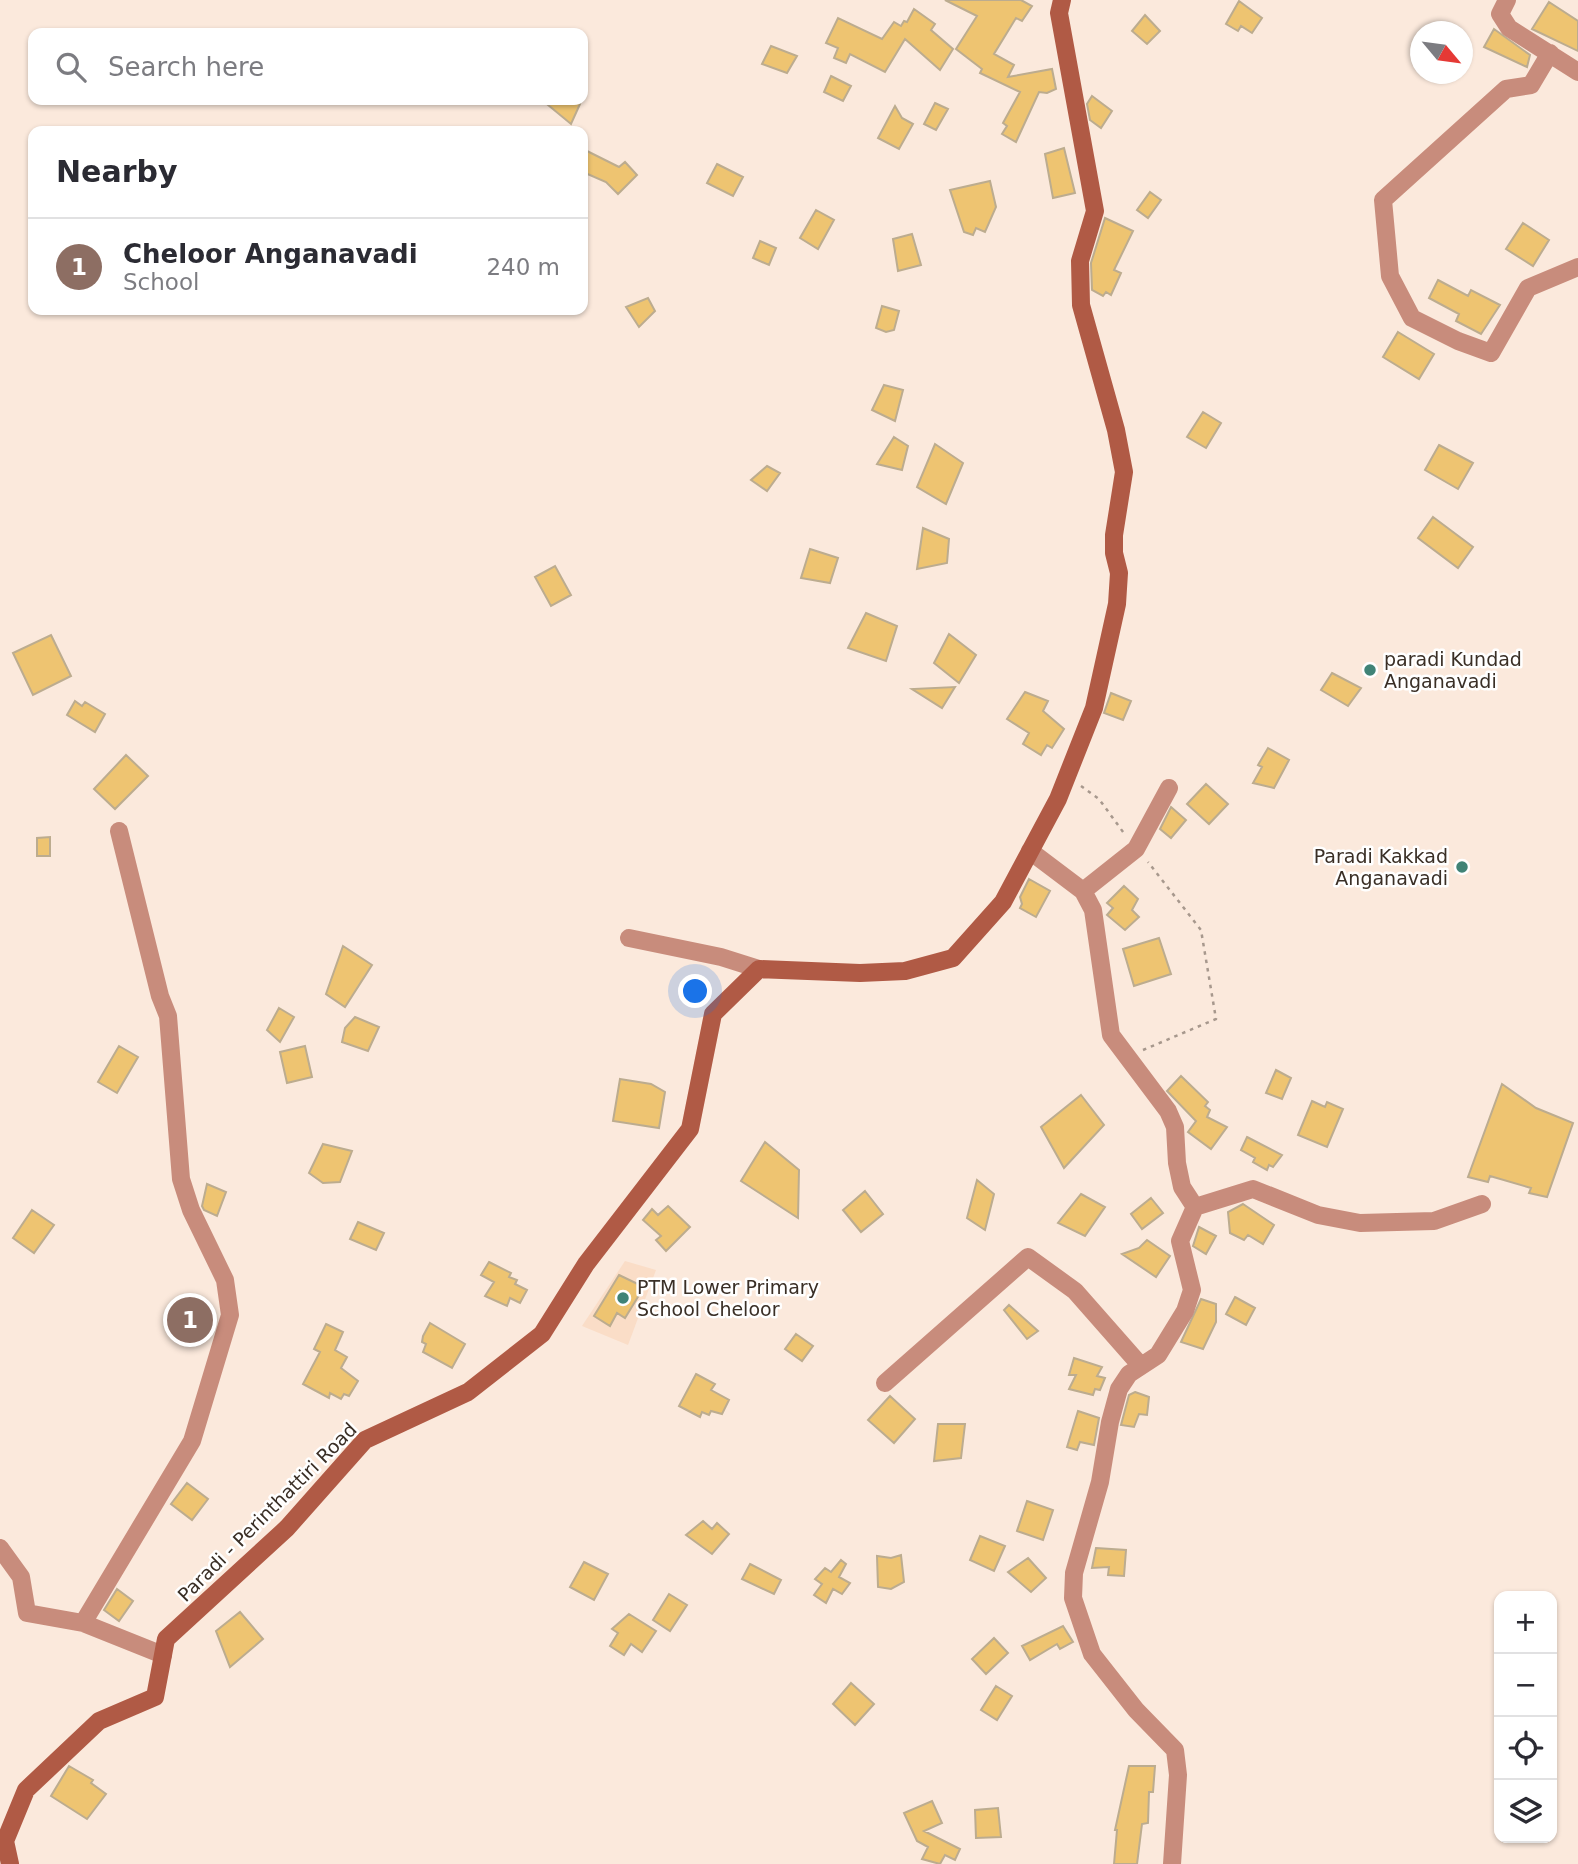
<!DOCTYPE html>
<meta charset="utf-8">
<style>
:root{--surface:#fff;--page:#f7f7f7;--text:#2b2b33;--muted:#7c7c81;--line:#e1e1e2;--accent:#408376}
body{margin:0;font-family:"DejaVu Sans",sans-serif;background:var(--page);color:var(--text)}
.controls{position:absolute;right:21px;bottom:21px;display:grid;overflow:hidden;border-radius:14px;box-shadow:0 2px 5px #0004}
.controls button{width:63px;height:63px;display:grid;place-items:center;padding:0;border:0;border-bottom:2px solid var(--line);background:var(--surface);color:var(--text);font:35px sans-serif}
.compass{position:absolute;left:1410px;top:21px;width:63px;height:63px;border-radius:50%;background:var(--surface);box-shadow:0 2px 5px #0004;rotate:119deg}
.you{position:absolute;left:696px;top:992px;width:24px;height:24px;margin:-18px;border:5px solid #fff;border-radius:50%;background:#1a73e8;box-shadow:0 0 0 10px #1a73e833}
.badge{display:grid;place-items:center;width:46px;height:46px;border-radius:50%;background:var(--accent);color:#fff;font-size:23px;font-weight:700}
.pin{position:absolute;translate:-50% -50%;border:4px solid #fff;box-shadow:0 2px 7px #0006}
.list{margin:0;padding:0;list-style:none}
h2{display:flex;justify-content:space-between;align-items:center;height:91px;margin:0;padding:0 28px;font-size:30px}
h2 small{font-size:23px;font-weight:400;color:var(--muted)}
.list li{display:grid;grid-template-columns:46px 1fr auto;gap:21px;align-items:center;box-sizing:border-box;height:98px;padding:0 28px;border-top:2px solid var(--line)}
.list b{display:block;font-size:26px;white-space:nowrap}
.list p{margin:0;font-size:23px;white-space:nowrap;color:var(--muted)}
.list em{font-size:23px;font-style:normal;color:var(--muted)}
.icon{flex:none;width:38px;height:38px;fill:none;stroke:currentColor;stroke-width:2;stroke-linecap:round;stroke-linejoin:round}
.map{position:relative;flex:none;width:1578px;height:1864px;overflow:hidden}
.search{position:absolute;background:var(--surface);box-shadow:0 2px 5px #0004;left:28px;top:28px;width:560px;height:77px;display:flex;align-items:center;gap:18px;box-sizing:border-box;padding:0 24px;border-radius:14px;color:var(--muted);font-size:26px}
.panel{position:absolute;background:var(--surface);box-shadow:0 2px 5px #0004;left:28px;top:126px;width:560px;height:189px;border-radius:14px}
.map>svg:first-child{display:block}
.built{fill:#faddc7}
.building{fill:#eec471;stroke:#bcac8f;stroke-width:2}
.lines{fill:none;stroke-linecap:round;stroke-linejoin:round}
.path{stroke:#a7988d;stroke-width:2.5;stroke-dasharray:3.5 5;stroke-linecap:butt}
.minor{stroke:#c88c7c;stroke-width:18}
.secondary{stroke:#b05a45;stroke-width:18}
.poi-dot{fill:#408376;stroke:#fff;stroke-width:2.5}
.labels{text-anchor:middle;stroke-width:5;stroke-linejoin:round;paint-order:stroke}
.poi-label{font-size:19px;fill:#3a2f26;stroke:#fff;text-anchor:start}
.street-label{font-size:19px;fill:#3a2f26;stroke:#fff}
</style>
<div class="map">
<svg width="1578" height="1864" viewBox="0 0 1578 1864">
<rect width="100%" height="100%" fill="#fbe9dc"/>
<path class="built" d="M625,1261L656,1270L628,1345L582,1326Z"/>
<path class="building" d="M945,0H1021L1032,6L1022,21L1016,18L994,54L1014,65L1008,77L1052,69L1056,89L1047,93L1039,92L1016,142L1002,134L1007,126L1003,123L1020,92L980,73L982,69L956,49L977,16Z
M1239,1L1262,18L1252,33L1241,26L1238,31L1226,24Z
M1549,2L1578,21V51L1532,29Z
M914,9L935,24L931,30L953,49L940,70L905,39L885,72L850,54L846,63L834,58L838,48L826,43L838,18L882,39L894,22L901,26L904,21L907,22Z
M1145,15L1160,31L1147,44L1132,31Z
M1494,29L1530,55L1527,67L1484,47Z
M771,46L797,56L787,73L762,64Z
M831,76L851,86L843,101L824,92Z
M1092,96L1112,111L1101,128L1090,120L1087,104Z
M542,100H574L580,104L571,124Z
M935,103L948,109L936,130L924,124Z
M895,106L902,118L913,124L899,149L878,138Z
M1064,148L1075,193L1053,198L1045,154Z
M583,149L619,167L625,162L637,175L618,194L606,182L583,172Z
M717,164L743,177L733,196L707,183Z
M990,181L996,207L985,232L976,228L973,235L964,232L950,190Z
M1150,192L1161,200L1148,218L1137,210Z
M816,210L834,220L818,249L800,238Z
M1105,218L1133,231L1114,270L1121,273L1111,295L1106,292L1103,296L1092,290L1091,263Z
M1523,223L1549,240L1533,266L1506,249Z
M912,234L921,265L898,271L893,239Z
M760,241L776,248L769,265L753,258Z
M1438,280L1468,296L1471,290L1500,305L1481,334L1456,321L1459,314L1429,298Z
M648,298L655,311L639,327L626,307Z
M882,306L899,311L894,330L886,332L876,328Z
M1398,332L1434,354L1419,379L1383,357Z
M884,385L903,390L895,421L872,410Z
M1203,412L1221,423L1206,448L1187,437Z
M894,437L908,446L902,470L877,464Z
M935,444L963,463L946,504L917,487Z
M1439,445L1473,463L1458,489L1425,470Z
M767,466L780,473L767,491L751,480Z
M1433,517L1473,547L1458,568L1418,538Z
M923,528L949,539L947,563L917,569Z
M810,549L838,558L830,583L801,578Z
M555,566L571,595L551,606L535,577Z
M866,613L897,626L886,661L848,648Z
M949,634L976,655L959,683L934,663Z
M51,635L71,676L33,695L13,653Z
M1332,673L1361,688L1348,706L1321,690Z
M955,687L942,708L912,689Z
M1025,692L1048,701L1043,711L1064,729L1052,748L1047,745L1041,755L1023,744L1029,733L1007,719Z
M1111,693L1131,701L1123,720L1104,713Z
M75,701L82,706L85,702L105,714L95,732L67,715Z
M1268,748L1289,760L1274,788L1253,783L1262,767L1258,765Z
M126,755L148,776L115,809L94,789Z
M1206,784L1228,804L1209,824L1187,804Z
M1171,807L1186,820L1171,838L1160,829Z
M50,837V856H37V838Z
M1029,879L1050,891L1036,917L1020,908L1022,904L1020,897Z
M1124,886L1138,899L1132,910L1139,917L1125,930L1107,915L1113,908L1107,903Z
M1159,938L1171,974L1134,986L1123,949Z
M343,946L372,965L345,1007L326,994Z
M279,1008L294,1017L280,1042L267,1030Z
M355,1017L379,1027L368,1051L342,1042L345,1028Z
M119,1046L138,1057L117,1093L98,1082Z
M305,1046L312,1077L287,1083L280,1052Z
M1276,1070L1291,1078L1282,1099L1266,1093Z
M1181,1076L1208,1102L1205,1106L1210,1110L1207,1117L1227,1127L1211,1149L1188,1132L1196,1121L1167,1091Z
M620,1079L651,1084L665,1092L659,1128L613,1121Z
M1502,1084L1536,1108L1573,1123L1547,1197L1529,1193L1531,1188L1490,1176L1488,1182L1468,1177Z
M1081,1095L1104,1125L1064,1168L1041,1127Z
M1312,1101L1325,1107L1327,1102L1343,1109L1327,1147L1298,1135Z
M1247,1137L1282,1155L1273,1167L1269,1165L1267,1170L1253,1162L1255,1158L1241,1150Z
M765,1142L799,1170L798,1218L741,1181Z
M323,1144L352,1151L340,1182L323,1183L309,1173Z
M977,1180L994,1194L985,1230L967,1218Z
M207,1184L226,1192L217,1216L204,1210L202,1206Z
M865,1191L883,1214L861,1232L843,1210Z
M1081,1194L1105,1207L1085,1236L1058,1223Z
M1151,1198L1163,1213L1142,1229L1131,1214Z
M1243,1204L1274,1225L1263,1244L1248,1235L1244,1240L1230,1233L1228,1212Z
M668,1206L690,1227L666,1251L656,1240L661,1236L643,1220L652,1209L658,1215Z
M32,1210L54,1225L34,1253L13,1238Z
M358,1222L384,1233L376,1250L350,1239Z
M1199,1227L1216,1236L1206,1254L1193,1246Z
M1147,1240L1170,1256L1156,1277L1122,1254L1139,1248Z
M489,1262L511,1273L509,1277L517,1280L515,1284L527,1290L520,1303L510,1298L507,1306L485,1296L494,1282L481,1275Z
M619,1275L644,1287L625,1318L617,1313L610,1326L594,1316Z
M1235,1297L1255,1308L1246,1325L1226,1314Z
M1201,1299L1216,1304V1322L1203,1349L1181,1342Z
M1009,1305L1038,1331L1027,1339L1004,1310Z
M430,1323L465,1344L452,1368L423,1352L426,1344L422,1342L423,1336Z
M326,1324L343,1332L335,1350L347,1357L341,1368L358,1381L349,1396L344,1394L341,1399L330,1393L329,1398L303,1384L320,1352L314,1349Z
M796,1334L813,1346L802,1361L785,1349Z
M1074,1358L1102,1367L1097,1376L1105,1378L1100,1390L1095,1389L1093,1395L1069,1389L1076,1375H1069Z
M696,1374L715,1384L711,1390L729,1400L722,1414L711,1411L709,1415L702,1412L700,1417L679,1406Z
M1135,1392L1149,1397L1147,1415L1139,1414L1134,1427L1121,1425L1129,1395Z
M890,1396L915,1419L894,1443L868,1420Z
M1078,1411L1099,1418L1094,1445L1080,1442L1077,1450L1067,1447Z
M938,1424H965L961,1458L934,1461Z
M187,1483L208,1499L192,1520L171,1504Z
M1027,1501L1053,1510L1043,1540L1017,1531Z
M703,1521L712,1529L717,1523L729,1534L712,1554L686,1535Z
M980,1536L1005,1546L994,1571L970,1560Z
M1096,1548L1126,1550L1124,1576L1108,1575L1109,1567L1092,1568Z
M901,1555L904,1582L891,1589L878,1587L877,1556L891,1558Z
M1028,1558L1046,1578L1031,1592L1008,1572Z
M841,1560L846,1564L839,1577L850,1583L842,1594L833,1589L826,1603L814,1595L822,1584L815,1579L825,1568L831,1572Z
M584,1562L608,1574L594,1600L570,1587Z
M750,1564L781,1580L774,1594L742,1579Z
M117,1589L133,1601L119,1621L104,1610Z
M669,1594L687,1605L670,1631L653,1620Z
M240,1612L263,1639L230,1667L216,1631Z
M629,1614L656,1631L642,1652L631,1644L624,1655L610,1646L618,1633L612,1629Z
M1063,1626L1073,1642L1060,1649L1057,1644L1030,1660L1022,1646Z
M994,1638L1008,1653L986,1674L972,1659Z
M851,1683L874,1704L855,1725L833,1704Z
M996,1686L1012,1696L997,1720L981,1710Z
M69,1766L93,1780L91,1783L106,1794L87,1819L51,1796Z
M1129,1766H1155L1153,1792H1149L1148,1823L1142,1824L1137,1864H1114L1117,1830H1115Z
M932,1801L942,1823L924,1831L960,1849L955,1860L945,1855L940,1864L922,1859L928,1847L917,1841L904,1813Z
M998,1808L1001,1837L976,1838L975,1810Z"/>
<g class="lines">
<path class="path" d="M1081,786L1099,799L1126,836
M1143,1050L1216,1019L1201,930L1148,862"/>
<path class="minor" d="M1507,0L1500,14L1509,28L1578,72
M1550,53L1531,85L1506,89L1383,200L1390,276L1412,318L1458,341L1491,353L1528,288L1578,267
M1030,851L1083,891L1093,910L1111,1035L1168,1111L1175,1127L1177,1163L1182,1187L1195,1207L1180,1241L1192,1290L1185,1311L1158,1355L1129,1374L1119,1389L1110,1422L1100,1482L1074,1573L1073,1598L1092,1654L1136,1710L1175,1750L1178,1775L1172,1864
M1083,891L1136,849L1169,788
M629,938L721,957L759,969
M1195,1207L1253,1189L1318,1215L1360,1223L1434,1221L1482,1204
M885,1383L1028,1257L1075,1291L1141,1366
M0,1548L21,1577L27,1613L83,1623L163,1655
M83,1623L192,1441L230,1315L225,1280L191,1210L181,1179L168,1016L160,996L119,831"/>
<path class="secondary" d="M10,1864L5,1841L26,1790L99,1721L155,1697L166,1639L287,1528L365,1440L468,1392L542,1334L586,1264L690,1129L713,1014L759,969L860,973L905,971L953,958L1003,902L1058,799L1094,708L1117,604L1119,573L1114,553V535L1124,472L1116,430L1081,305L1080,261L1095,211L1059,13L1062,0"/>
</g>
<g class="poi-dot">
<circle cx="1370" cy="670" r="7"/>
<circle cx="1462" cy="867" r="7"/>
<circle cx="623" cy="1298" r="7"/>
</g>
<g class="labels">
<g class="poi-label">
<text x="1384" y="666">paradi Kundad<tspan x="1384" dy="22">Anganavadi</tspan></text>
<text x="1448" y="863" text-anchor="end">Paradi Kakkad<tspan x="1448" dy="22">Anganavadi</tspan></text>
<text x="637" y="1294">PTM Lower Primary<tspan x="637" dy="22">School Cheloor</tspan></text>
</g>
<g class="street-label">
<text transform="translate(267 1512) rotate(-45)" y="7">Paradi - Perinthattiri Road</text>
</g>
</g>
</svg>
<div class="controls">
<button>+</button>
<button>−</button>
<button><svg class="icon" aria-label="locate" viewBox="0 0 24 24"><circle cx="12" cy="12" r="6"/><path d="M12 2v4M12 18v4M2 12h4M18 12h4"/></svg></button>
<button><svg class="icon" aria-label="layers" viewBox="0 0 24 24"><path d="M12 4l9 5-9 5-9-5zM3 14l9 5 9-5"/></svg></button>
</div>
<svg class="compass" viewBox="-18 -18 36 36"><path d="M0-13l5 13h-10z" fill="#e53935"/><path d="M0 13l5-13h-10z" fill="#7c7c81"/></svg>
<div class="you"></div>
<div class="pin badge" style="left:190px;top:1320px;background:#8d6e63">1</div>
<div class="search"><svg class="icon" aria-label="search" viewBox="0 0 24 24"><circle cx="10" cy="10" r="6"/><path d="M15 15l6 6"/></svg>Search here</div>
<section class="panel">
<h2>Nearby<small></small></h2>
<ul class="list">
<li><span class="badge" style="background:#8d6e63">1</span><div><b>Cheloor Anganavadi</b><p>School</p></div><em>240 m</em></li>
</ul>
</section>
</div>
